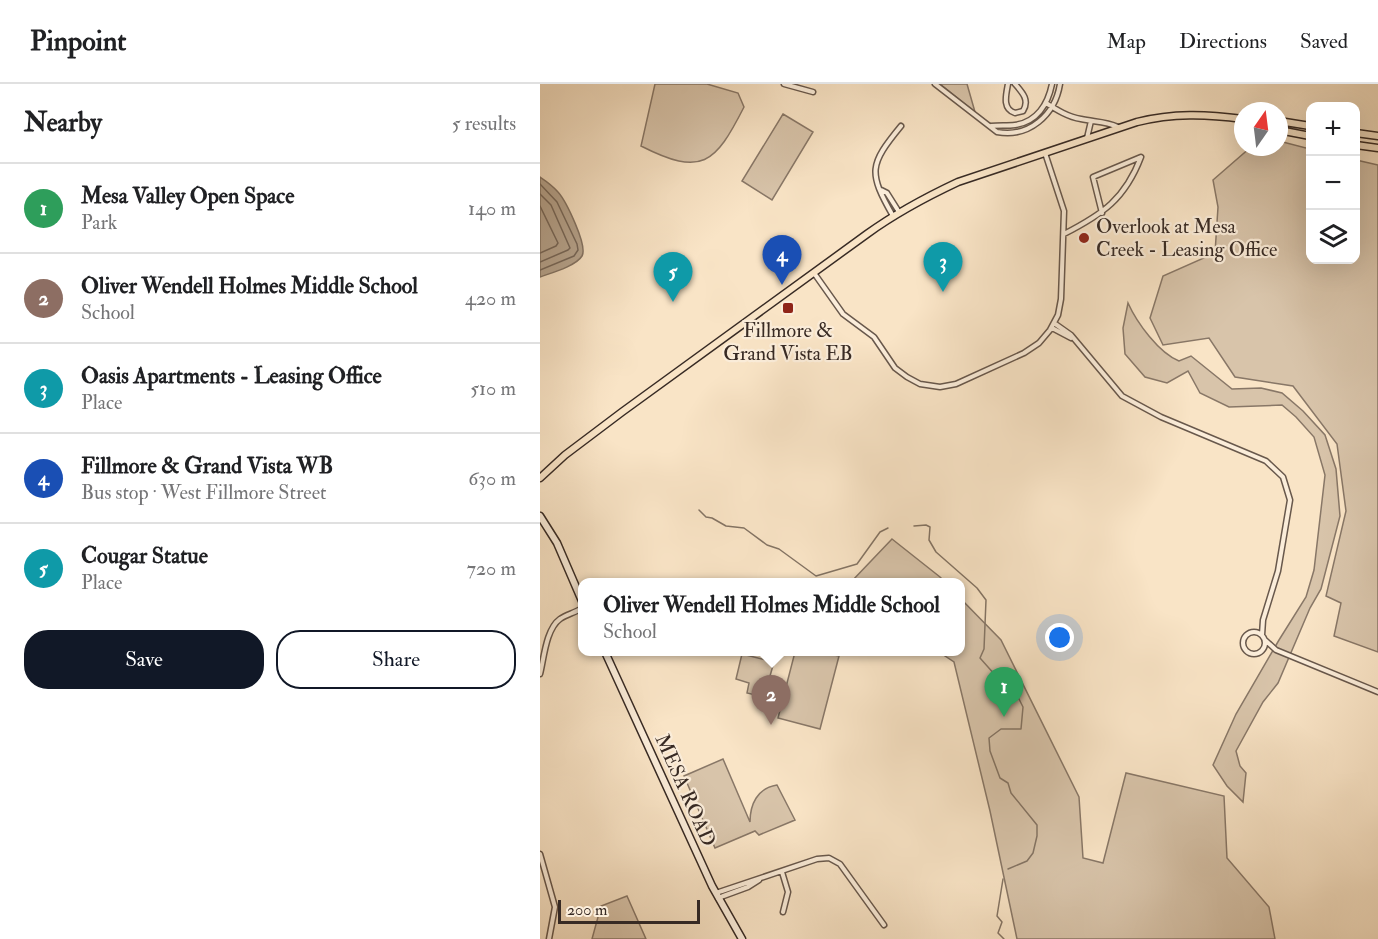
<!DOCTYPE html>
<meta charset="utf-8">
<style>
:root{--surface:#fff;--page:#f2f2f2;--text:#202124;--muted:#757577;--line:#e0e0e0;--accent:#111827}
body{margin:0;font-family:"IM FELL Double Pica",serif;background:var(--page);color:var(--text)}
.controls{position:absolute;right:18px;top:18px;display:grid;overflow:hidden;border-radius:12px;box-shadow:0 6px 24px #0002}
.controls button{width:54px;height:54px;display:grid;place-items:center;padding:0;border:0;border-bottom:2px solid var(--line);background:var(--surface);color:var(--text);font:30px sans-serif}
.compass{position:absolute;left:694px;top:18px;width:54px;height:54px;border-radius:50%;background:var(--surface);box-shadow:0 6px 24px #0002;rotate:14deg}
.scale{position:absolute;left:18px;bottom:15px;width:142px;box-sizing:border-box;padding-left:6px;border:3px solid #372a24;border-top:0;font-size:16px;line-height:21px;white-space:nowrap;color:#372a24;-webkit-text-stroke:4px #fbedda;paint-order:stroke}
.you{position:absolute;left:520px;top:554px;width:21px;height:21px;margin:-15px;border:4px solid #fff;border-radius:50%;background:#1a73e8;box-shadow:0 0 0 9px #1a73e833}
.badge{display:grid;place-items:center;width:39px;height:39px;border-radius:50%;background:var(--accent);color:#fff;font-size:20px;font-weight:700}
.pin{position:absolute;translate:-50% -50px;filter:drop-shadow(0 2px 3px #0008)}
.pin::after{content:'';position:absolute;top:32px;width:21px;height:18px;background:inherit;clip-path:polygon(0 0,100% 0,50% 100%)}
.popup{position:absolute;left:38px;top:494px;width:387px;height:78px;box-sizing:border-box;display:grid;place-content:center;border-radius:12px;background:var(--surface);filter:drop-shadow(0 2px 4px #0005);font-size:20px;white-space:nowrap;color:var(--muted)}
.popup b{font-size:22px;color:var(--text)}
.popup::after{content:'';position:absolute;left:50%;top:100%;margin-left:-12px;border:12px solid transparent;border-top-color:var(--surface)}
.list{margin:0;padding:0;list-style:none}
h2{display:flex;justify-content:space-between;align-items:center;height:78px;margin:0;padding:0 24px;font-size:26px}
h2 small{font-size:20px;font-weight:400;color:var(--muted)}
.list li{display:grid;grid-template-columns:39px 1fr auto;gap:18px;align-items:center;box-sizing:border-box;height:90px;padding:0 24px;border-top:2px solid var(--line)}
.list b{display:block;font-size:22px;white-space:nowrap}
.list p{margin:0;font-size:20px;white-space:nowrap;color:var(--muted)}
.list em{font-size:20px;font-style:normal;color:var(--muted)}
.actions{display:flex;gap:12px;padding:18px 24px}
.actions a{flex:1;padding:14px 0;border:2px solid var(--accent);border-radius:24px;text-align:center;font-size:21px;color:var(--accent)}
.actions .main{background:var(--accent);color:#fff}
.icon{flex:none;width:33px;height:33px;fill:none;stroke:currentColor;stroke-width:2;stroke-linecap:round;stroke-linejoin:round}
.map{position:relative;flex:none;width:838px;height:855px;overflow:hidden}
header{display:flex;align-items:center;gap:36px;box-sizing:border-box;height:84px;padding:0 30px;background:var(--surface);border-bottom:2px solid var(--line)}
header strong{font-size:28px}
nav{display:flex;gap:33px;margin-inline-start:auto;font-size:21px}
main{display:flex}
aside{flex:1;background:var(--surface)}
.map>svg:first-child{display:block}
.green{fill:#d8c4aa;stroke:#887767;stroke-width:1.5}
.water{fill:#b7a58f;stroke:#847464;stroke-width:1.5}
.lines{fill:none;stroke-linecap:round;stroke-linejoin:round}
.shore{stroke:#77685a;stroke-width:1.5}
.stream{stroke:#847464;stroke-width:1.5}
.street-casing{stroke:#68584c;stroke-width:7}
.secondary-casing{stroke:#372a24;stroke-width:9}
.primary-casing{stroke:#372a24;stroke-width:9}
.street{stroke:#fbedda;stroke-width:4}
.secondary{stroke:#fbedda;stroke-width:6}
.primary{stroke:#f9e4c6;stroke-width:6}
.poi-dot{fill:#8f2418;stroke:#fbedda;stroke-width:2}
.labels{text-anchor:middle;stroke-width:4.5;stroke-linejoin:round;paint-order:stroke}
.poi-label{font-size:20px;fill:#372a24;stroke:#fbedda;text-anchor:start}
.street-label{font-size:20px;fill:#372a24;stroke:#fbedda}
</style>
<header>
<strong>Pinpoint</strong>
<nav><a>Map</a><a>Directions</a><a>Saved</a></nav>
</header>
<main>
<aside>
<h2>Nearby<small>5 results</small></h2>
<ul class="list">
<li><span class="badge" style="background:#2e9e5b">1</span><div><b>Mesa Valley Open Space</b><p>Park</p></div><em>140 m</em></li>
<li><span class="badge" style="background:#8d6e63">2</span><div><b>Oliver Wendell Holmes Middle School</b><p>School</p></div><em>420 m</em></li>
<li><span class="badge" style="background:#0f9aa8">3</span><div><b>Oasis Apartments - Leasing Office</b><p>Place</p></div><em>510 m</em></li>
<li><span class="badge" style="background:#1a4fb4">4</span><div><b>Fillmore &amp; Grand Vista WB</b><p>Bus stop · West Fillmore Street</p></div><em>630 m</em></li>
<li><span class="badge" style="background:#0f9aa8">5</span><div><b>Cougar Statue</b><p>Place</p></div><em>720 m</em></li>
</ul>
<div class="actions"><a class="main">Save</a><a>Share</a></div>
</aside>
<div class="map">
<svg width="838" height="855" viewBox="0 0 838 855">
<rect width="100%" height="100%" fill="#f9e4c6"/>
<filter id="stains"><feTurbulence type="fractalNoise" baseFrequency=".00333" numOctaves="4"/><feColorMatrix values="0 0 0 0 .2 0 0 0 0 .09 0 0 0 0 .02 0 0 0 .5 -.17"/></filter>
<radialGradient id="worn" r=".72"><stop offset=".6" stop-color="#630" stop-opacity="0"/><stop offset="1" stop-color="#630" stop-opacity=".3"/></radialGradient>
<path class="green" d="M115,0H167L198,9L204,23C175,80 162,93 101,62Z
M400,0H427L435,28Z
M243,30L273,48L232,116L202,97Z
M739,57L770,65V176H816V76L838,81V568L794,552L801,519L786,512L806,427L797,360L753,302L695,293L669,254L623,261L610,234L623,192L675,169L678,123L673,96L711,63H739Z
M588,219C597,239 619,269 639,277L651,272L692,305L721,304L742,309L763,327L785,351L796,385L800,432L781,505L770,524L738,599L723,618L696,667L700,682L706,689L703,718L687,702L673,681L696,630L739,556L766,513L774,486L785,391L774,353L756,333L742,321L689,323L660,309L648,287L627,299L605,293L585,270L583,244Z
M352,455L400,493L405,498H311Z
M420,514L461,556L539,713L543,774L563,779L586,689L684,712L687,774L729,823L735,855H477L450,727L414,578L399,568H420Z
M255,568H280L299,572L280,645L238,634Z
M202,570L234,578L224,613L207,609L209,599L196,595Z
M183,675L210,738C210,721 217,704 237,701L255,736L219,751L215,747L175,764L144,692Z
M87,812L106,855H52L61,822Z"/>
<path class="water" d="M0,93C6,97 13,102 18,108C26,117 48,162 42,172C36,182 11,189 0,193Z"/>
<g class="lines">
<path class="shore" d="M0,100L17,118L37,160L38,166L34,172L0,186
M0,110L11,121L30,164L28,166L0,178
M0,122L18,159L16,162L0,169"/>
<path class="stream" d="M159,426L166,433L172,434L186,442L204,444L227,461L239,465L276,492L317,480L340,448L348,444
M374,442L386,441L390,443L389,456L396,468L437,504L446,516L444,565L440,574L456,592L470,601L479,615L483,623L481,645H461L449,654L450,667L460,694L468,699L471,709L497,741V752L493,769L487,777L468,785
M463,795L457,832L462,838L458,849L464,855"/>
<g class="street-casing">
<path id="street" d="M244,0L273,8
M395,0L457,48C489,54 515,31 520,0
M468,0C466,11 462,25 475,29L483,27C490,16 482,8 475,0
M506,19C517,26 528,33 541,35C554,38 565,37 578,43
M451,42C459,41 467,42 475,41C497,38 508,20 512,0
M547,54L551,37
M341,106L347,109L359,128
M353,132C328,88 329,81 361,42
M524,150C563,130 585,115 601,73L553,93L562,129
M274,189L303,230L334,253L355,284L367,293L380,300L400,303L416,300L484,269L499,259L510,246L518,231L521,215L524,127L505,69
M514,239L531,251L582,312L621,333L726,377L743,393L750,416L738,487L723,536L722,551
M512,244L531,254
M703 559a11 11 0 1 1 22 0a11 11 0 1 1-22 0Z
M725,556L736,566L838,608
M0,590C4,574 6,545 20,535C27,530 35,529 42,524
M0,770L15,823L9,855
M242,788L248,808L243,828
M176,809L277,775L289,774L300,780L344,841
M178,814L208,803L219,796"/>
</g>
<g class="secondary-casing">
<path id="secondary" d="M0,432L17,459L42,517
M65,568L172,802L202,855"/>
</g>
<g class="primary-casing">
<path id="primary" d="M739,37L770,42
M739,46L770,52
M816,49L838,52
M816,61L838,64
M0,394L25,371L82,328L327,150C356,129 386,113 418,98L597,38C633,29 666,30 703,35"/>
</g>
<use href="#street" class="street"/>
<use href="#secondary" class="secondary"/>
<use href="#primary" class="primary"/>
</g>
<g class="poi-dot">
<circle cx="544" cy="154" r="6"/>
<rect x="242" y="218" width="12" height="12" rx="3"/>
</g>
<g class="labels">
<g class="poi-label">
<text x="556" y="149">Overlook at Mesa<tspan x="556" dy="23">Creek - Leasing Office</tspan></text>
<text x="248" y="253" text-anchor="middle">Fillmore &amp;<tspan x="248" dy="23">Grand Vista EB</tspan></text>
</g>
<g class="street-label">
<text transform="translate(146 706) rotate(66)" y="7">MESA ROAD</text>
</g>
</g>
<rect width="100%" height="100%" filter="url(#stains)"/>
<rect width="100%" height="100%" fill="url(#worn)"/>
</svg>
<div class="controls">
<button>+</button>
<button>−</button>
<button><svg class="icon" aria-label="layers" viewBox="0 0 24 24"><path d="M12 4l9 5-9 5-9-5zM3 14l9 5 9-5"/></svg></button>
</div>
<svg class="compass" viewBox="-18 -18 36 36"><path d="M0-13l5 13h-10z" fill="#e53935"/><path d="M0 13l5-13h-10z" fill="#757577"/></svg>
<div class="scale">200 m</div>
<div class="you"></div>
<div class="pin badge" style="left:464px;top:633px;background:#2e9e5b">1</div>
<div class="pin badge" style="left:231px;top:641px;background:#8d6e63">2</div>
<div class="popup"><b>Oliver Wendell Holmes Middle School</b>School</div>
<div class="pin badge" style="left:403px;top:208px;background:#0f9aa8">3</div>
<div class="pin badge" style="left:242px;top:201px;background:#1a4fb4">4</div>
<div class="pin badge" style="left:133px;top:218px;background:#0f9aa8">5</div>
</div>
</main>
